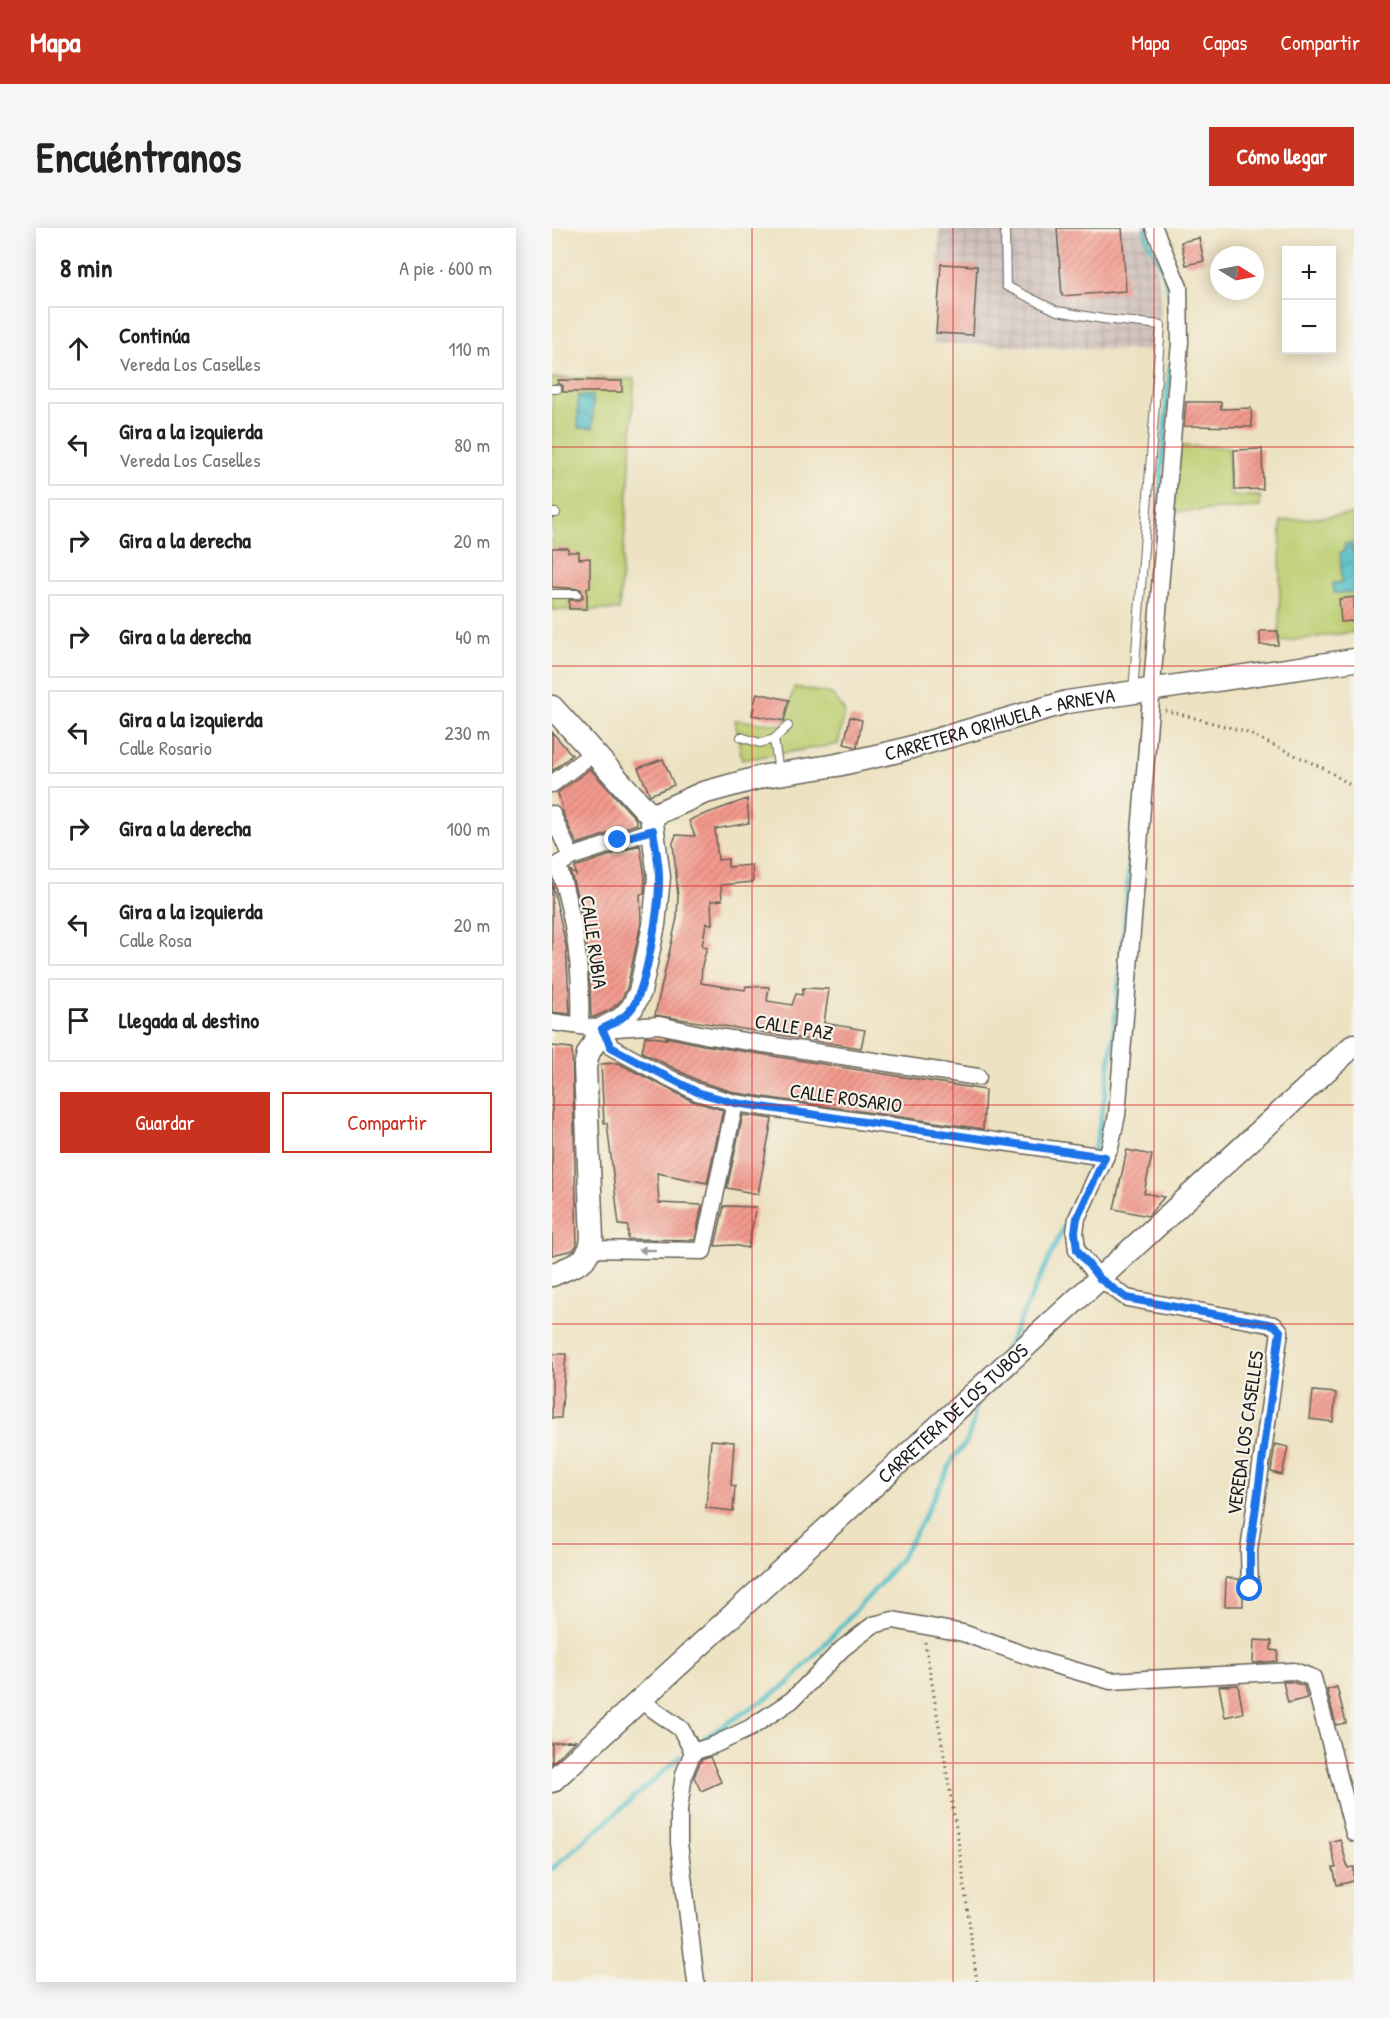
<!DOCTYPE html>
<html lang="es">
<meta charset="utf-8">
<style>
:root{--surface:#fff;--page:#f6f6f6;--text:#222;--muted:#767676;--line:#e0e0e0;--accent:#c8321e}
body{margin:0;font-family:"Patrick Hand",sans-serif;background:var(--page);color:var(--text)}
.controls{position:absolute;right:18px;top:18px;display:grid;overflow:hidden;border-radius:0px;box-shadow:0 3px 15px #0003}
.controls button{width:54px;height:54px;display:grid;place-items:center;padding:0;border:0;border-bottom:2px solid var(--line);background:var(--surface);color:var(--text);font:30px sans-serif}
.compass{position:absolute;left:658px;top:18px;width:54px;height:54px;border-radius:50%;background:var(--surface);box-shadow:0 3px 15px #0003;rotate:100deg}
.stop{position:absolute;width:18px;height:18px;margin:-14px;border:4px solid #1a73e8;border-radius:50%;background:#fff}
.stop.end{background:#1a73e8;border-color:#fff;box-shadow:0 2px 6px #0008}
.list{margin:0;padding:0;list-style:none}
h2{display:flex;justify-content:space-between;align-items:center;height:78px;margin:0;padding:0 24px;font-size:26px}
h2 small{font-size:20px;font-weight:400;color:var(--muted)}
.list li{display:grid;grid-template-columns:39px 1fr auto;gap:18px;align-items:center;box-sizing:border-box;height:84px;margin:0 12px 12px;padding:0 12px;border:2px solid var(--line);border-radius:0px}
.list b{display:block;font-size:22px;white-space:nowrap}
.list p{margin:0;font-size:20px;white-space:nowrap;color:var(--muted)}
.list em{font-size:20px;font-style:normal;color:var(--muted)}
.actions{display:flex;gap:12px;padding:18px 24px}
.actions a{flex:1;padding:14px 0;border:2px solid var(--accent);border-radius:0px;text-align:center;font-size:21px;color:var(--accent)}
.actions .main{background:var(--accent);color:#fff}
.icon{flex:none;width:33px;height:33px;fill:none;stroke:currentColor;stroke-width:2;stroke-linecap:round;stroke-linejoin:round}
.map{position:relative;flex:none;width:802px;height:1754px;overflow:hidden;border-radius:0px}
header{display:flex;align-items:center;gap:36px;box-sizing:border-box;height:84px;padding:0 30px;background:var(--accent);color:#fff}
header strong{font-size:28px}
nav{display:flex;gap:33px;margin-inline-start:auto;font-size:21px}
.intro{display:flex;align-items:center;justify-content:space-between;box-sizing:border-box;height:144px;padding:0 36px}
h1{margin:0;font-size:42px}
.button{padding:15px 27px;border-radius:0px;background:var(--accent);color:#fff;font-size:21px;font-weight:700}
main{display:flex;gap:36px;padding:0 36px}
aside{flex:1;background:var(--surface);border-radius:0px;box-shadow:0 3px 15px #0003}
.map>svg:first-child{display:block}
.industrial{fill:url(#industrial-grid)}
.green{fill:#bbcd70;stroke:#6c7446;stroke-width:1.5}
.water{fill:url(#water-waves);stroke:#366e72;stroke-width:1.5}
.lines{fill:none;stroke-linecap:round;stroke-linejoin:round}
.stream{stroke:#51bfc8;stroke-width:4.5}
.building{fill:url(#building-hatch)}
.lane-casing{stroke:#656156;stroke-width:10}
.street-casing{stroke:#656156;stroke-width:19}
.secondary-casing{stroke:#656156;stroke-width:25}
.path{stroke:#656156;stroke-width:3;stroke-dasharray:1.5 4.5;stroke-linecap:butt}
.lane{stroke:#fff;stroke-width:8}
.street{stroke:#fff;stroke-width:16}
.secondary{stroke:#fff;stroke-width:22}
.oneway{fill:#999}
.route{stroke:#1a73e8;stroke-width:8}
.grid{fill:none;stroke:#d62828;stroke-width:1.5;stroke-opacity:0.55}
.labels{text-anchor:middle;stroke-width:4.5;stroke-linejoin:round;paint-order:stroke}
.street-label{font-size:20px;fill:#1c1c1c;stroke:#f7f3e8}
</style>
<header>
<strong>Mapa</strong>
<nav><a>Mapa</a><a>Capas</a><a>Compartir</a></nav>
</header>
<div class="intro"><h1>Encuéntranos</h1><a class="button">Cómo llegar</a></div>
<main>
<aside>
<h2>8 min<small>A pie · 600 m</small></h2>
<ul class="list">
<li><svg class="icon" aria-label="ahead" viewBox="0 0 24 24"><path d="M12 20V5M6 11l6-6 6 6"/></svg><div><b>Continúa</b><p>Vereda Los Caselles</p></div><em>110 m</em></li>
<li><svg class="icon" aria-label="left" viewBox="0 0 24 24"><path d="M17 20v-9H6M10 6l-5 5 5 5"/></svg><div><b>Gira a la izquierda</b><p>Vereda Los Caselles</p></div><em>80 m</em></li>
<li><svg class="icon" aria-label="right" viewBox="0 0 24 24"><path d="M7 20v-9h11M14 6l5 5-5 5"/></svg><div><b>Gira a la derecha</b></div><em>20 m</em></li>
<li><svg class="icon" aria-label="right" viewBox="0 0 24 24"><path d="M7 20v-9h11M14 6l5 5-5 5"/></svg><div><b>Gira a la derecha</b></div><em>40 m</em></li>
<li><svg class="icon" aria-label="left" viewBox="0 0 24 24"><path d="M17 20v-9H6M10 6l-5 5 5 5"/></svg><div><b>Gira a la izquierda</b><p>Calle Rosario</p></div><em>230 m</em></li>
<li><svg class="icon" aria-label="right" viewBox="0 0 24 24"><path d="M7 20v-9h11M14 6l5 5-5 5"/></svg><div><b>Gira a la derecha</b></div><em>100 m</em></li>
<li><svg class="icon" aria-label="left" viewBox="0 0 24 24"><path d="M17 20v-9H6M10 6l-5 5 5 5"/></svg><div><b>Gira a la izquierda</b><p>Calle Rosa</p></div><em>20 m</em></li>
<li><svg class="icon" aria-label="arrive" viewBox="0 0 24 24"><path d="M6 21V4h12l-3 4 3 4H6"/></svg><div><b>Llegada al destino</b></div></li>
</ul>
<div class="actions"><a class="main">Guardar</a><a>Compartir</a></div>
</aside>
<div class="map">
<svg width="802" height="1754" viewBox="0 0 802 1754">
<defs>
<pattern id="industrial-grid" width="8" height="8" patternUnits="userSpaceOnUse" patternTransform="scale(1.5)"><rect width="8" height="8" fill="#cfc0bb"/><path d="M0 4h8M4 0v8" fill="none" stroke="#b1a4a0"/></pattern>
<pattern id="water-waves" width="16" height="10" patternUnits="userSpaceOnUse" patternTransform="scale(1.5)"><rect width="16" height="10" fill="#51bfc8"/><path d="M0 5q4-4 8 0t8 0" fill="none" stroke="#429aa2"/></pattern>
<pattern id="building-hatch" width="6" height="6" patternUnits="userSpaceOnUse" patternTransform="scale(1.5)"><rect width="6" height="6" fill="#f2998d"/><path d="M-1 1l2-2M0 6l6-6M5 7l2-2" fill="none" stroke="#cf8379"/></pattern>
</defs>
<rect width="100%" height="100%" fill="#f7f3e8"/>
<filter id="ink" filterUnits="userSpaceOnUse"><feTurbulence type="fractalNoise" baseFrequency=".0167" numOctaves="2"/><feDisplacementMap in="SourceGraphic" scale="12" xChannelSelector="R" yChannelSelector="G"/><feConvolveMatrix kernelMatrix="1 2 1 2 8 2 1 2 1" color-interpolation-filters="sRGB"/></filter>
<filter id="wash" filterUnits="userSpaceOnUse"><feTurbulence type="fractalNoise" baseFrequency=".008" numOctaves="4" result="noise"/><feDisplacementMap in="SourceGraphic" scale="24" xChannelSelector="R" yChannelSelector="G"/><feGaussianBlur stdDeviation="1.35" result="paint"/><feColorMatrix in="noise" values="0 0 0 0 0 0 0 0 0 0 0 0 0 0 0 0 0 1.4 0 .05"/><feComposite in="paint" operator="in"/></filter>
<g filter="url(#wash)">
<rect width="100%" height="100%" fill="#ede2c2"/>
<path class="industrial" d="M388,0H597L609,69L604,123L381,115Z"/>
<path class="green" d="M0,150L82,151L79,226L67,382H0Z
M627,218L676,219L678,266L683,268H708V279L621,284Z
M802,286V404L727,414L729,293Z
M242,459L280,466L293,484L286,516L190,532L183,492L232,497Z"/>
<path class="water" d="M26,167L41,168V200H26Z
M799,315L800,323H802V364L782,365L781,355L790,354L788,324H792V316Z"/>
<g class="lines">
<path class="stream" d="M593,0L595,10L612,45L620,79
M598,384L618,138
M542,924C565,820 570,711 580,605
M453,1124L533,954L540,930
M151,1511L236,1456L327,1357L348,1331L367,1299L402,1229L414,1215L421,1196L423,1177
M0,1641L128,1529"/>
</g>
<g id="blocks">
<path class="building" d="M505,0H570L574,63L510,68Z
M647,10L652,33L634,37L629,14Z
M389,36L425,38L421,107L384,105Z
M6,152L70,153V164H11V158L6,155Z
M634,174H669V181L699,180L700,199L632,198Z
M710,221L711,261L683,262L682,222Z
M0,320H16V324H27V331L38,330V360H35V381H17V372H28L31,369L29,361L0,359Z
M802,369V393L789,394L787,371Z
M708,403H726V417H708Z
M205,465L237,472L232,493L200,487Z
M298,489L310,492L305,519L292,516Z
M0,504L20,527L0,543Z
M111,531L122,557L98,567L86,540Z
M38,541L83,590L85,596L25,616L12,588L6,565Z
M195,571L197,595L163,601L166,632L176,631V639L200,637L201,654L169,657L170,672L159,673L160,696L154,695L150,718L155,719L150,737L149,755L193,762L194,758L217,759L215,773L240,777L244,766L250,767L251,760L277,761L272,795L313,802L309,820L103,787L125,690L126,668L121,615L124,607L143,608L137,593L142,590Z
M88,617L93,649L92,665L88,666L89,695L75,760L69,772L61,780L43,789H39L38,756L35,716L27,675L18,642L24,647L23,639Z
M0,654L14,718L18,786L0,784Z
M93,808L115,811L114,809L151,817L433,862L431,901L185,865L149,854L90,824Z
M0,818L20,820L25,1017L21,1022L0,1027Z
M66,835L140,873L171,882L155,955L105,945L107,975L150,977L143,1012L76,1011V998L67,997L55,895H52L49,836Z
M191,887L220,891L206,966L175,960Z
M575,922L600,927L592,965L612,969L596,988L562,981Z
M172,978L204,979L196,1020L181,1017L163,1018Z
M0,1126H14L9,1190H0Z
M761,1163L784,1165L781,1194L758,1191Z
M159,1212L182,1214L179,1257L183,1258L181,1283L154,1280Z
M723,1216L736,1219L730,1247L719,1244Z
M674,1350L687,1351L688,1362L691,1369V1378H673Z
M702,1412L720,1413L719,1422L726,1423L725,1433L701,1435Z
M731,1454H740L752,1458L755,1470L736,1475Z
M686,1457L691,1485L673,1489L667,1458Z
M785,1459L794,1495L784,1497L775,1462Z
M24,1512L0,1535V1515Z
M158,1529L169,1554L149,1563L142,1549L149,1532Z
M788,1611L796,1640L802,1639V1653L785,1657L781,1640H784L778,1614Z"/>
</g>
</g>
<g filter="url(#ink)">
<use href="#blocks" fill-opacity="0" stroke="#656156" stroke-width="1.5"/>
<g class="lines">
<g class="lane-casing">
<path id="lane" d="M453,0L454,58L505,83L551,91L609,97L581,464
M0,161H5
M0,285H4
M0,366H25
M189,509L208,515L222,511L227,544
M222,511L236,498"/>
</g>
<g class="street-casing">
<path id="street" d="M602,0L627,59L628,114L565,887L558,919L525,990L523,1004L525,1022L547,1050L575,1070L722,1097L728,1103L697,1322L698,1361
M0,556L41,525
M0,586L19,629
M6,637C23,692 30,741 28,798
M0,640L19,629L101,602
M0,794L50,801L107,797L153,807L426,849
M50,801L59,819L98,840L145,864L183,875L553,929
M38,1021L151,1023L183,875
M88,1472L129,1501L141,1524L162,1517L198,1500L240,1472L290,1421L321,1397L341,1392L411,1405L493,1434L559,1453L742,1443L761,1450L802,1605
M141,1524L132,1546L127,1581V1615L144,1754"/>
</g>
<g class="secondary-casing">
<g id="secondary">
<path d="M0,479L99,588L107,649L102,697L88,764L80,780L69,791L50,801L36,826L33,839L40,1011L38,1021L32,1031L23,1037L0,1047"/>
<path id="s1" d="M99,588L151,565L213,548L285,537L346,523L515,474L802,432"/>
<path id="s2" d="M0,1553L802,817"/>
</g>
</g>
<path class="path" d="M613,482L691,503L771,540L802,559
M373,1414L407,1617L425,1754"/>
<use href="#lane" class="lane"/>
<use href="#street" class="street"/>
<use href="#secondary" class="secondary"/>
</g>
<defs><path id="oneway-solid" d="M-6-.8H1V-3.2L6.5 0L1 3.2V.8H-6Z" transform="scale(1.5)"/></defs>
<use class="oneway" href="#oneway-solid" transform="translate(95 1022) rotate(-179)"/>
</g>
<g class="lines" filter="url(#ink)">
<path class="route" d="M66,612L101,602C103,617 107,633 107,648C108,675 95,759 80,780C73,790 61,796 50,801L59,819L98,840L145,864L183,875L553,929L525,990L523,1004L525,1022L547,1050L574,1070L722,1097L728,1103L698,1322V1361"/>
</g>
<path class="grid" d="M200,0V1754M401,0V1754M602,0V1754M0,219H802M0,438H802M0,658H802M0,877H802M0,1096H802M0,1316H802M0,1535H802"/>
<g class="labels">
<g class="street-label">
<text dy="7" stroke="none"><textPath href="#s1" startOffset="362">CARRETERA ORIHUELA - ARNEVA</textPath></text>
<text transform="translate(42 714) rotate(82)" y="7">CALLE RUBIA</text>
<text transform="translate(242 799) rotate(9)" y="7">CALLE PAZ</text>
<text transform="translate(294 870) rotate(8)" y="7">CALLE ROSARIO</text>
<text dy="7" stroke="none"><textPath href="#s2" startOffset="544">CARRETERA DE LOS TUBOS</textPath></text>
<text transform="translate(693 1205) rotate(-82)" y="7">VEREDA LOS CASELLES</text>
</g>
</g>
</svg>
<div class="controls">
<button>+</button>
<button>−</button>
</div>
<svg class="compass" viewBox="-18 -18 36 36"><path d="M0-13l5 13h-10z" fill="#e53935"/><path d="M0 13l5-13h-10z" fill="#767676"/></svg>
<div class="stop" style="left:698px;top:1361px"></div>
<div class="stop end" style="left:66px;top:612px"></div>
</div>
</main>
